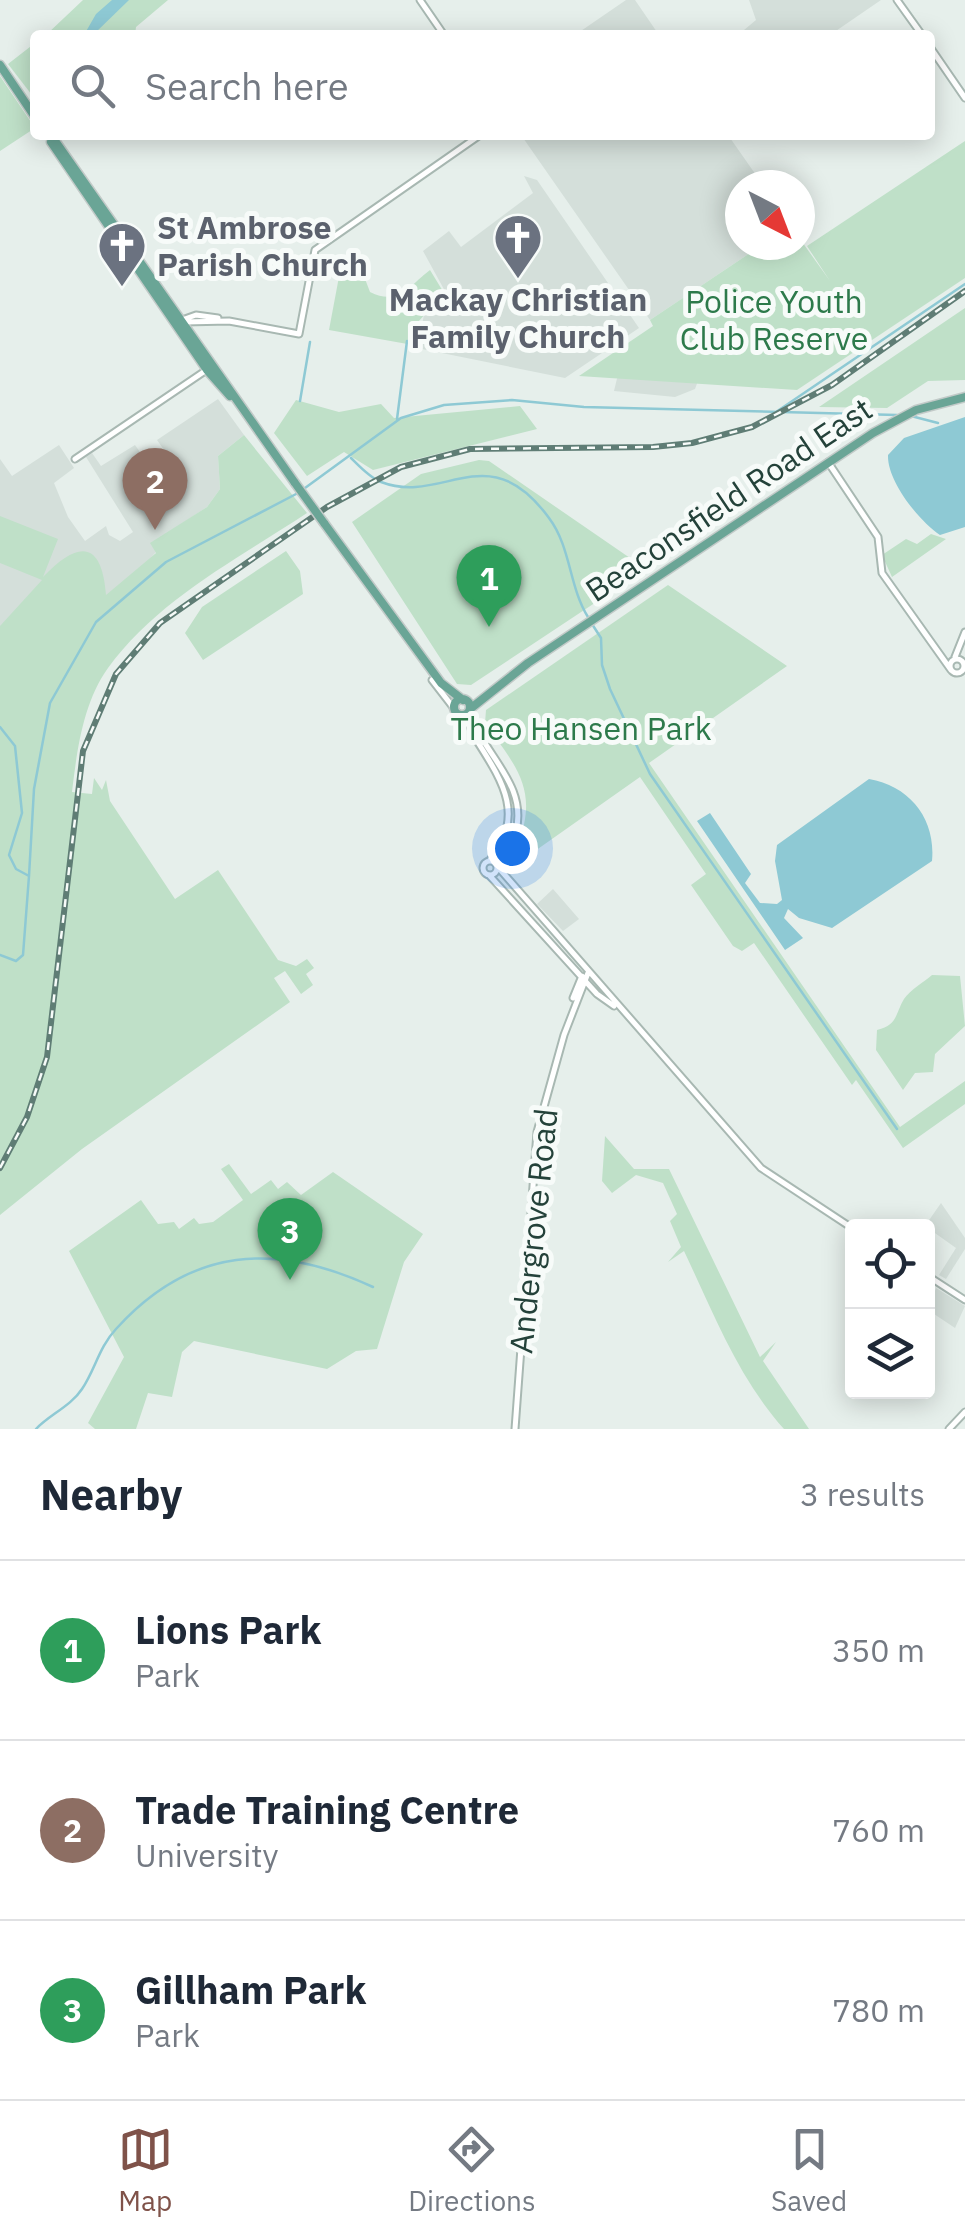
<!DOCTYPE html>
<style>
:root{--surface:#fff;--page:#f2f2f3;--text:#1f2937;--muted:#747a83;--line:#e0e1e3;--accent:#7f5249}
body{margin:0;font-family:"IBM Plex Sans",sans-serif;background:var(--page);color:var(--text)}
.controls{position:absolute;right:30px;bottom:30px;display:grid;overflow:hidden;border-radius:10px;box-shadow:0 5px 25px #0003}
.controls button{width:90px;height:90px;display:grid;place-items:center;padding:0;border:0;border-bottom:2px solid var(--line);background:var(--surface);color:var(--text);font:50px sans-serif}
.compass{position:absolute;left:725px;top:170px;width:90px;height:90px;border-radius:50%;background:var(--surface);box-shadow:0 5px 25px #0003;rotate:138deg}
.you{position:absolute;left:512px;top:848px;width:35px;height:35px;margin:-25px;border:8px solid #fff;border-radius:50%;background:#1a73e8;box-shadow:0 0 0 15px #1a73e833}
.badge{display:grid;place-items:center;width:65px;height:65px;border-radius:50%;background:var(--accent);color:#fff;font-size:32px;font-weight:700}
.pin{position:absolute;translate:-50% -82px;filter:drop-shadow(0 2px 5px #0008)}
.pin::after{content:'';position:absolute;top:52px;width:35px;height:30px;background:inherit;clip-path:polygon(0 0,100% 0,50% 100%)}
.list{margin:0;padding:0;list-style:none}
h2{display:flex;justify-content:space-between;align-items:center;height:130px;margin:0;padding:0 40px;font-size:42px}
h2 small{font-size:32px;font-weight:400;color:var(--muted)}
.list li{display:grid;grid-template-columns:65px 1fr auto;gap:30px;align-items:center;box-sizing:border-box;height:180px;padding:0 40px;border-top:2px solid var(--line)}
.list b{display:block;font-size:38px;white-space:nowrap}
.list p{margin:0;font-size:32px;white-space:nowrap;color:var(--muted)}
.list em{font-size:32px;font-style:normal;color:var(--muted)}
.icon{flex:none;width:55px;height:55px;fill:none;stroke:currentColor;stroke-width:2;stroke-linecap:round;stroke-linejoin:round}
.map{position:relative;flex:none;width:965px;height:1429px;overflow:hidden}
.search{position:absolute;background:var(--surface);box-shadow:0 5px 25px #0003;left:30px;right:30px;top:30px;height:110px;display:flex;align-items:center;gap:25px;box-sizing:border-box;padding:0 35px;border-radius:10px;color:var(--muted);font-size:38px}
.sheet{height:670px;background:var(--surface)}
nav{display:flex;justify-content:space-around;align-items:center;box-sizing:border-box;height:140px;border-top:2px solid var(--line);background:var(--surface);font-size:28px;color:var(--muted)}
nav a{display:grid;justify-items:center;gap:5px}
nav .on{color:var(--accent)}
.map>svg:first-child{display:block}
.built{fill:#d4dfda}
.green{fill:#bfe0c8}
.water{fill:#8ec9d4}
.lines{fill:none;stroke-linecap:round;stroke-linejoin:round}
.stream{stroke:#8ec9d4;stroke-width:2.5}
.minor-casing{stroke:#a8b8b2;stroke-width:9}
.major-casing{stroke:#c2cac8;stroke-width:11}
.minor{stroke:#fff;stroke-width:5}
.major{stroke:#6aa596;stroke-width:8}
.rail-casing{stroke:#5f7d75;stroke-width:6}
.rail{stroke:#f7fbf9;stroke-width:2.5;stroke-dasharray:8;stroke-linecap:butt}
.major-bridge-casing{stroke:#c2cac8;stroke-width:11;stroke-linecap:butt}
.major-bridge{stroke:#6aa596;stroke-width:8}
.labels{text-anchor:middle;stroke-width:10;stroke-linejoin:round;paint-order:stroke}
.worship-label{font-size:32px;font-weight:bold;fill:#5b616d;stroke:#f7fbf9;text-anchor:start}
.park-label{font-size:32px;fill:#2d7a4b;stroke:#f7fbf9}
.street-label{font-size:32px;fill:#24423a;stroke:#f7fbf9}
</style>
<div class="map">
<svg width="965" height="1429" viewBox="0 0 965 1429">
<rect width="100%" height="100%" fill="#e6efeb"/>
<path class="built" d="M626,0H635L659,35H575Z
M749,0H881L830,35H738L756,20Z
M521,135H728L763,185H740V245H762L650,320Z
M524,176L537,180L639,328L565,378L417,348L424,315L446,293L423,251L449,231L461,247L533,193Z
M621,362L699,378L695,389L675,397L614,391Z
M218,399L244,435L218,456L220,489L207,507L151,544L156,552L72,644L51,657L34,656L0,627V459L12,476L59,445L74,468L54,483L68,517L85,541L106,526L109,535L120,541L133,532L86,457L92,453L101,466L135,445L147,462L164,450L157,440Z
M553,889L579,919L563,931L537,904Z
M941,1203L965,1238V1249L946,1279L939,1275L956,1248L925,1226Z
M936,1288L965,1306L955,1328L928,1310Z"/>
<path class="green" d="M83,0H168L136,27L135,35H46Z
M35,43V99L8,64Z
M0,76L35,128L0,151Z
M965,141V278L797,390L579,376L653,326L650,320L762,245H800V239L830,281L807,246Z
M359,263L370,292C398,306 408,287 430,270L444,293L418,322L413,345L329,330L341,266Z
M965,308V380L928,381L887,408L819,407Z
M296,400L339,412L381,404L394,418L520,406L537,429L373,470L344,452L307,476L274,433Z
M244,435L307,513C239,558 157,600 108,668C83,703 77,750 72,792L92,794L94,778L102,790L106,780L110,801L175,899L218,870L278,960L296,966L307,959L314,968L306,974L313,985L301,994L285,971L274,978L290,1002L82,1149L0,1215V626L42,580L0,563V516L58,539L43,577C78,540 102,540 106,595L156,553L150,543L207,507L220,489L218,456Z
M479,460L489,461L646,569L471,685L457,684L352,522L421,474Z
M931,534L946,539L892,577L882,555L906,539L917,544Z
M286,551L300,571L303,594L203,660L185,633L202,607Z
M668,585L787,666L649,763L900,1127L965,1081V1104L903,1148L856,1080L852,1085L754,943L742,951L733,946L691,885L706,874L640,777L525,858L518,844C539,790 516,766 485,723L486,710Z
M932,975L960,976L965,1026L935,1054L933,1072L915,1073L903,1090L876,1050L877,1030C898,1025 895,1014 904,999C910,990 924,982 932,975Z
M605,1136L634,1169H669L760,1357L776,1342L763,1361L809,1429H784C738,1378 713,1312 684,1251L668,1262L681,1247L670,1221L677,1214L663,1183L636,1175L612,1193L602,1181Z
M229,1164L251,1194L271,1180L278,1189L287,1182L301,1195L333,1172L423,1234L404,1262L377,1349L356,1351L327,1369L194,1341L182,1352L172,1397L148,1393L136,1429H95L88,1423L124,1357L69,1251L141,1200L158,1224L174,1222L179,1229L194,1218L199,1224L213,1222L243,1200L221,1169Z"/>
<path class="water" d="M112,0H129L93,35H84L96,14Z
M965,417V527L940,535C919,521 887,481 888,455L904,438Z
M869,779C910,786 936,819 932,861L832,928L799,918L788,909L784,918L803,938L785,950L697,821L710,813L751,874L745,883L760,903L777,904L782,900L775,861L777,845Z"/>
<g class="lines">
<path class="stream" d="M300,401L310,342
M776,412L965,284
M911,416L938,423
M397,419L407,341
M351,458C359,466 370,478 381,482C444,506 488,434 549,518C571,547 569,587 588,617
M305,488L401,418L444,405L512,400L584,407L897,415
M592,624L601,638L602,665L610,689L650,774L897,1129
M0,727L15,746L22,813L9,855L16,869L29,876L23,955L16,961L0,955
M29,876L34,789L50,703L96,622L166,562L298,493
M36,1429C49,1415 71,1406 82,1389C95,1370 99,1347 116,1329C191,1246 276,1242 373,1287"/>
<g class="minor-casing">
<path id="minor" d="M420,0L444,35
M897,0L922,35
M930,47L965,98
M182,320L196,315L218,318
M184,322L229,321L299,334L315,250L480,135
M75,459L205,371
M828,462L878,537L882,573L951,670
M955,657L965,632
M950 666a7 7 0 1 1 14 0a7 7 0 1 1-14 0Z
M432,680L466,724
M470,710C480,753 528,782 516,831C512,844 502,854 497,866
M460,715C470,722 471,731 477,741C503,782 526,817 489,861
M483 868a7 7 0 1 1 14 0a7 7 0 1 1-14 0Z
M497,866L761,1168L852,1228
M489,875L597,994L614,1006
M573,998L582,976
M928,1276L965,1300
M515,1429L537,1132L564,1035L588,973
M949,1429L965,1412"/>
</g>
<g class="major-casing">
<path id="major" d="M0,65L35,117
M51,135L295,483
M51,142L207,370L230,396
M324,523L441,683L463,700
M454 707a8 8 0 1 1 16 0a8 8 0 1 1-16 0Z
M470,709L528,663L873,433L916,410L965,397"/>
</g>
<use href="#minor" class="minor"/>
<use href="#major" class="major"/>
<g class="rail-casing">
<path id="rail" d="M0,1168L27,1117L47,1057L83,751L116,674L160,623L327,507L401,467L470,449L653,447L692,443L752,427L832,385L965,291"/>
</g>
<use href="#rail" class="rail"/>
<g class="major-bridge-casing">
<path id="major-bridge" d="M295,483L324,523"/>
</g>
<use href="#major-bridge" class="major-bridge"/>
</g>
<defs>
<g id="church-pin" transform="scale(2.5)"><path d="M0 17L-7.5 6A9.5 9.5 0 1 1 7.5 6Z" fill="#6b7280" stroke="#f7fbf9"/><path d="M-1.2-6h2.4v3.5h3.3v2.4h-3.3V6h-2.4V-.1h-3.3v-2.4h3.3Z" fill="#fff"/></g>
</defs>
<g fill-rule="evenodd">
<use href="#church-pin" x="518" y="238"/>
<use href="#church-pin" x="122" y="246"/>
</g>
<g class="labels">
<g class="worship-label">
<text x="157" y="239">St Ambrose<tspan x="157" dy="37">Parish Church</tspan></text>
<text x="518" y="311" text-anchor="middle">Mackay Christian<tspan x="518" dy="37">Family Church</tspan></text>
</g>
<g class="park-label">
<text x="774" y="313">Police Youth<tspan x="774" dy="37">Club Reserve</tspan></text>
<text x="581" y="740">Theo Hansen Park</text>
</g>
<g class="street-label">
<text transform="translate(729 500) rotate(-34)" y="11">Beaconsfield Road East</text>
<text transform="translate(534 1231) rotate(-84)" y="11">Andergrove Road</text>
</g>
</g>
</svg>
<div class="controls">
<button><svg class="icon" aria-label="locate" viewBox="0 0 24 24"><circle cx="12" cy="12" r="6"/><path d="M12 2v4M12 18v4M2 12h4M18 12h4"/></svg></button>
<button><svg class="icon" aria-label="layers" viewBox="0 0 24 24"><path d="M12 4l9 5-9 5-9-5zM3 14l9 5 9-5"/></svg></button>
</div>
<svg class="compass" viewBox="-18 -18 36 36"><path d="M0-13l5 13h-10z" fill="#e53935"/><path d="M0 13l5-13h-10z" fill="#747a83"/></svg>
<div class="you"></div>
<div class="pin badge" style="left:489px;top:627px;background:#2e9e5b">1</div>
<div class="pin badge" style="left:155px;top:530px;background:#8d6e63">2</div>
<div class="pin badge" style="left:290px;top:1280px;background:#2e9e5b">3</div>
<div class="search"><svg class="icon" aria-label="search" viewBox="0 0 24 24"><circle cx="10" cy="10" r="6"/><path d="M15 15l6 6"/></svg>Search here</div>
</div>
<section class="sheet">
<h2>Nearby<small>3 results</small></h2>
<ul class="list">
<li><span class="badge" style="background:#2e9e5b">1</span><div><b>Lions Park</b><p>Park</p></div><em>350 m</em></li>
<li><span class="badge" style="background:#8d6e63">2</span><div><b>Trade Training Centre</b><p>University</p></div><em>760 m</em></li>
<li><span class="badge" style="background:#2e9e5b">3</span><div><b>Gillham Park</b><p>Park</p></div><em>780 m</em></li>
</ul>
</section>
<nav>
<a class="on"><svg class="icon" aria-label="map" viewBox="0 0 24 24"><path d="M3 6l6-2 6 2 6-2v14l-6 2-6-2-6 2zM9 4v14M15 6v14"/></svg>Map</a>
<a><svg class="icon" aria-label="directions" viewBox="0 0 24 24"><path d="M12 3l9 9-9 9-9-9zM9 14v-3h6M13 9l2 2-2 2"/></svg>Directions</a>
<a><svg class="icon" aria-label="saved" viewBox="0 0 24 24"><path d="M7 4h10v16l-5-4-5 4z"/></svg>Saved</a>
</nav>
